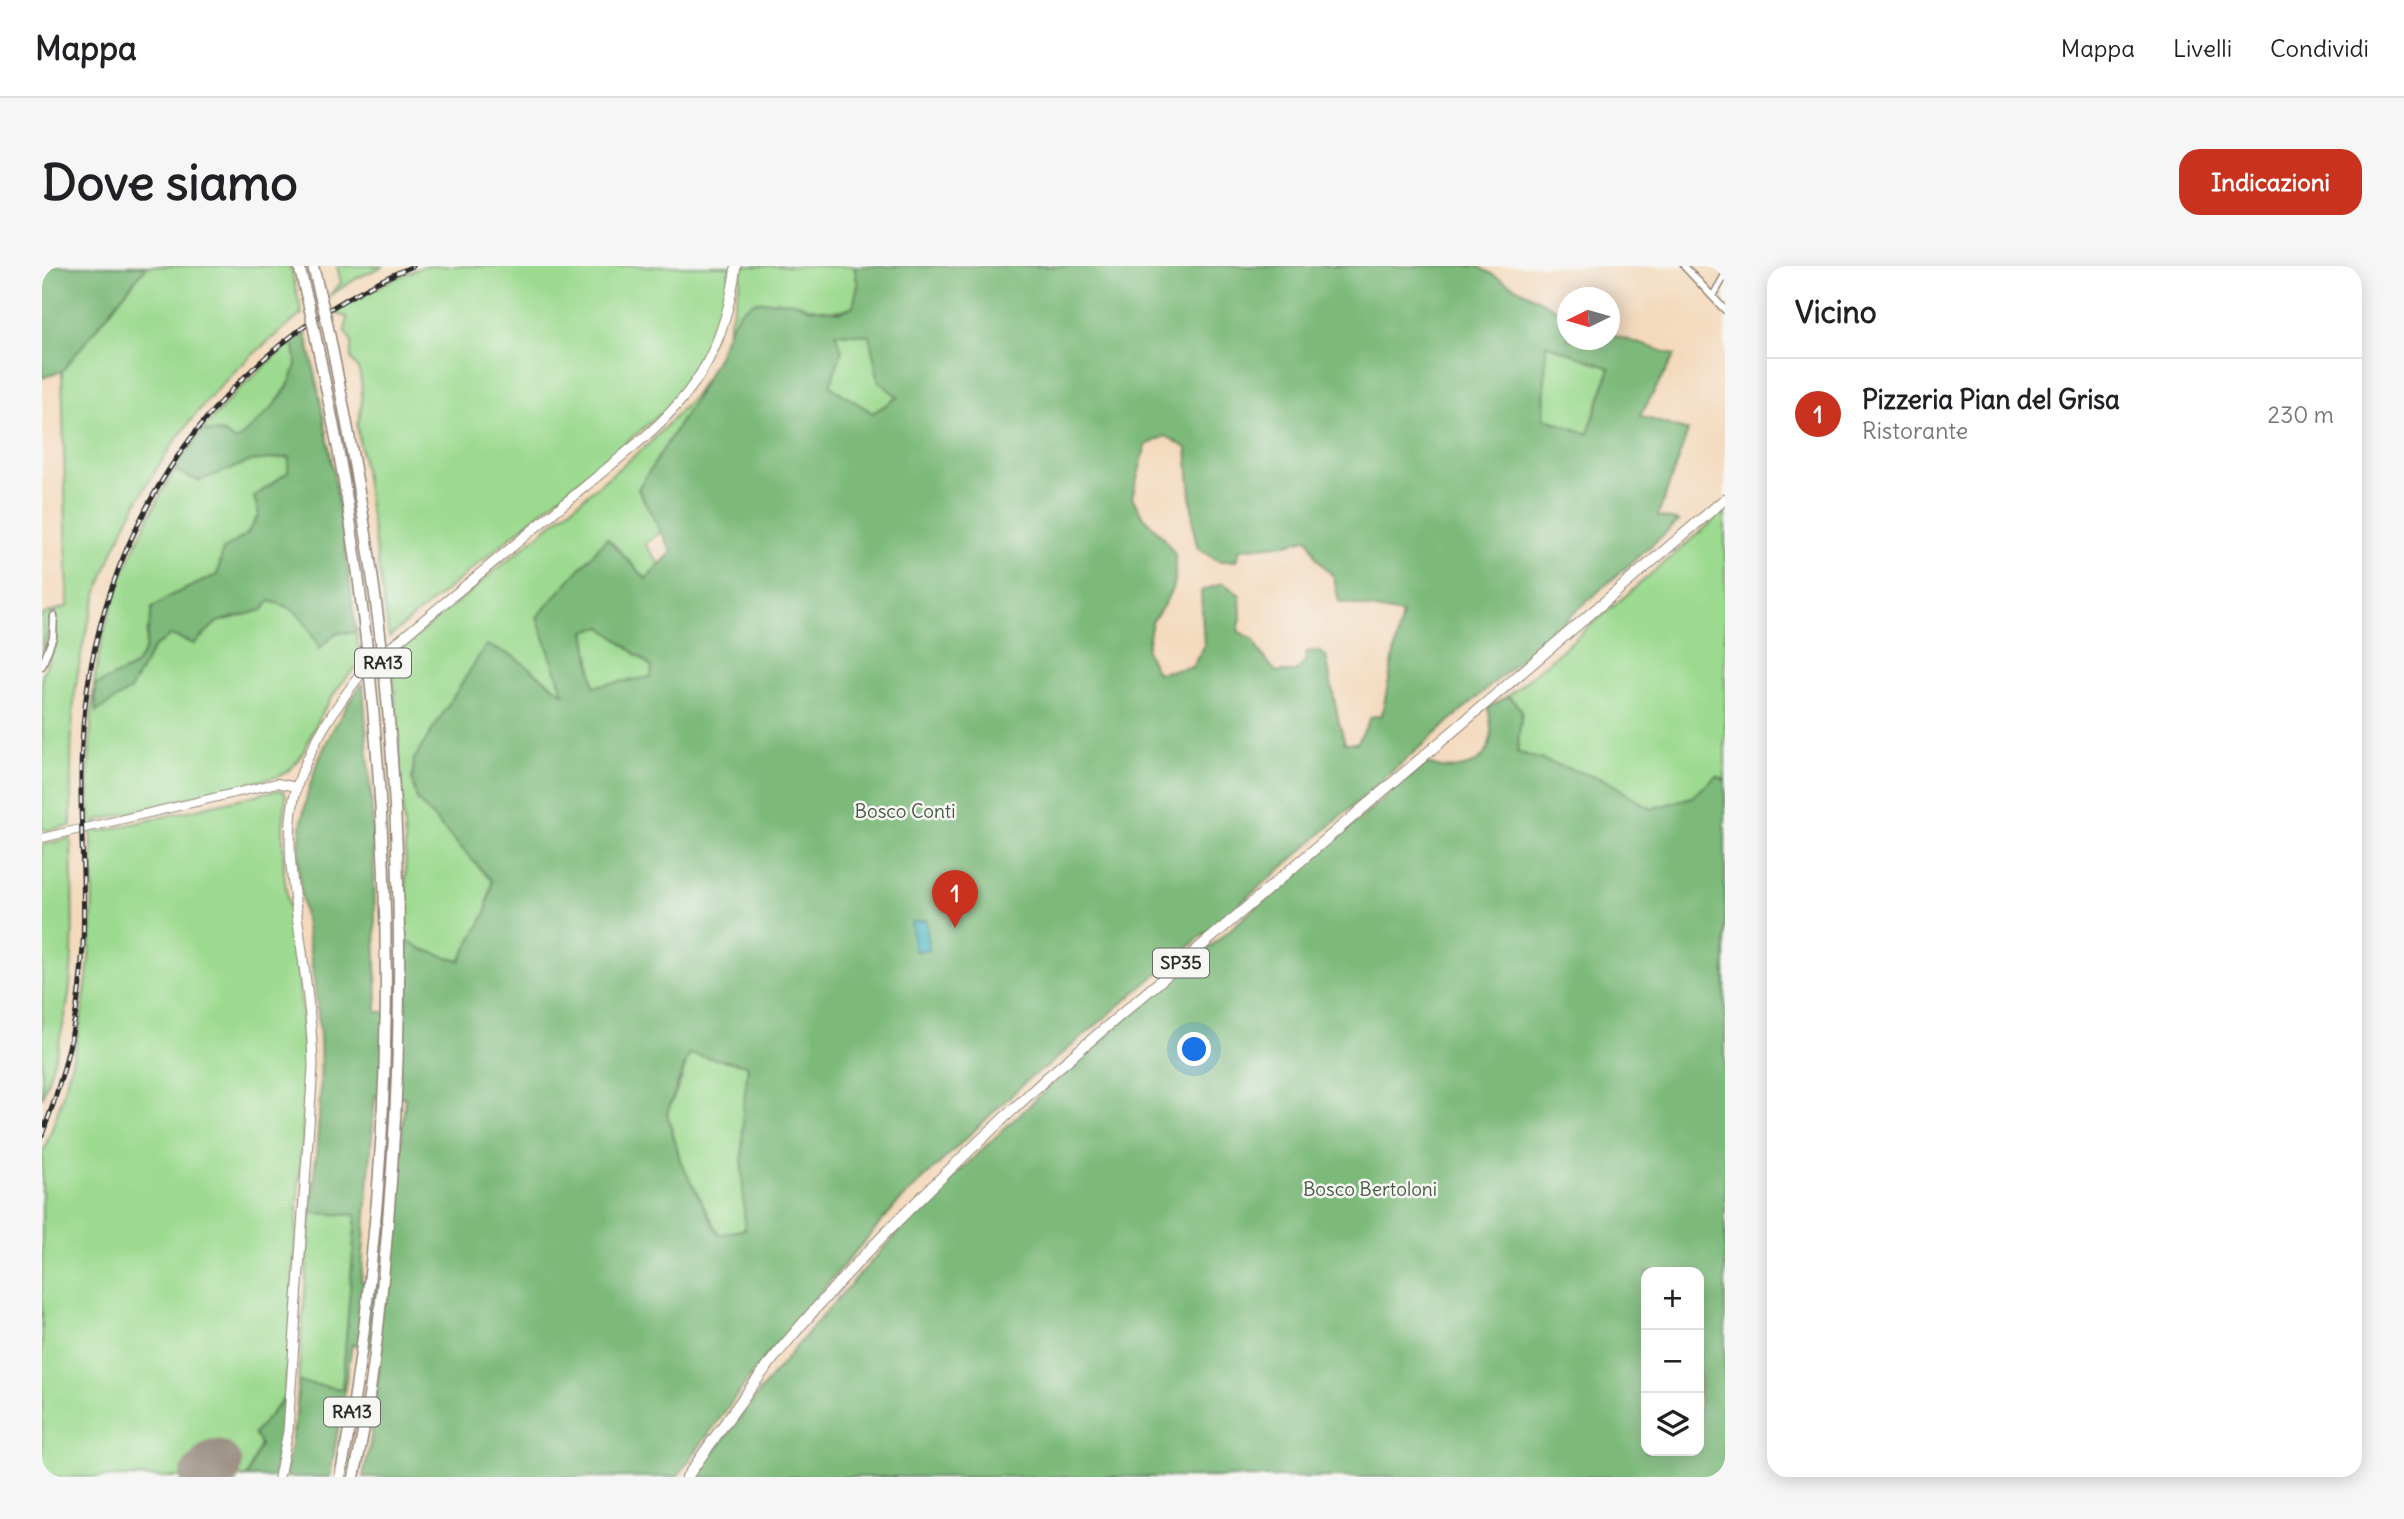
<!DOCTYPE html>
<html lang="it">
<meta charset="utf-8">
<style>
:root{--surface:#fff;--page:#f6f6f6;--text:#202124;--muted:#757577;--line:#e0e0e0;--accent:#c8321e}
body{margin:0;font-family:Delius,sans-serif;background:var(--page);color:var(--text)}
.controls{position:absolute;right:21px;bottom:21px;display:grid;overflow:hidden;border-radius:14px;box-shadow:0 4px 18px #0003}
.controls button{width:63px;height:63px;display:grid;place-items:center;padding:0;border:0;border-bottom:2px solid var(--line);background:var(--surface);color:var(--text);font:35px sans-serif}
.compass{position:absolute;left:1515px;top:21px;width:63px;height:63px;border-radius:50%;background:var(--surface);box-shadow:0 4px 18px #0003;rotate:265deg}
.you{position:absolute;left:1153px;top:784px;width:24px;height:24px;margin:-18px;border:5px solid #fff;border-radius:50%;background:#1a73e8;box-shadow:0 0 0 10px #1a73e833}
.badge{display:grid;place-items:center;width:46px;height:46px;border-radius:50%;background:var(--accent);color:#fff;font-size:23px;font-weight:700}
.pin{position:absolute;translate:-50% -58px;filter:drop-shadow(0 2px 4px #0008)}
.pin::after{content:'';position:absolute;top:37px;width:24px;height:21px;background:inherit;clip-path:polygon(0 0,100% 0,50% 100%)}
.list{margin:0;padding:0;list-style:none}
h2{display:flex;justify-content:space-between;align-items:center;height:91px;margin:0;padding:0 28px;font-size:30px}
h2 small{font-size:23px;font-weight:400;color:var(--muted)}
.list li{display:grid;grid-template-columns:46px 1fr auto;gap:21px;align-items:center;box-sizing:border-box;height:112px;padding:0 28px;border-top:2px solid var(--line)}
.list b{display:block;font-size:26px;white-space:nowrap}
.list p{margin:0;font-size:23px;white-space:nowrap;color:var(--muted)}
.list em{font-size:23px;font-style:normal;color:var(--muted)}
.icon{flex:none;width:38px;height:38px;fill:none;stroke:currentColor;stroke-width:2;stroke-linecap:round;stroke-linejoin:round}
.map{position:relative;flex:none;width:1683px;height:1211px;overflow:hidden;border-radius:21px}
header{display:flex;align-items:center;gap:42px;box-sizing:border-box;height:98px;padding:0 35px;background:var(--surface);border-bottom:2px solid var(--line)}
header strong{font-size:33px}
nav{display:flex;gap:38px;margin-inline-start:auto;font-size:24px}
.intro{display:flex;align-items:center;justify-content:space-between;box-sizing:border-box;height:168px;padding:0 42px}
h1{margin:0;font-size:49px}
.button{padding:18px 32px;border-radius:21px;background:var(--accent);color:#fff;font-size:24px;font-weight:700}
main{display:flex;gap:42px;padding:0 42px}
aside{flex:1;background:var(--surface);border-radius:21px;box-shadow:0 4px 18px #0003}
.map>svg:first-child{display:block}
.green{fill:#9cda8f;stroke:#64825d;stroke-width:2}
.forest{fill:#7dba7a;stroke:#547252;stroke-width:2;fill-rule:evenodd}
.water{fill:#47b5c2;stroke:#397076;stroke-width:2}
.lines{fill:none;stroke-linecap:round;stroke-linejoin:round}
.runway{stroke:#908274;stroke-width:52}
.minor-casing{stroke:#908274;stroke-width:9}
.tertiary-casing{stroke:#908274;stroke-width:10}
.secondary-casing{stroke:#908274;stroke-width:11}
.primary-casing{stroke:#908274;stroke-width:12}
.motorway-casing{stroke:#908274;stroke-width:13}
.minor{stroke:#fff;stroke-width:6}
.tertiary{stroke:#fff;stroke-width:8}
.secondary{stroke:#fff;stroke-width:9}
.primary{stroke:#fff;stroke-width:10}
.motorway{stroke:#fff;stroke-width:10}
.rail-casing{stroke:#2b2b2b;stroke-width:5}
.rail{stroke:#f6f6f2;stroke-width:2.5;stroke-dasharray:8;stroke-linecap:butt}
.motorway-bridge-casing{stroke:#908274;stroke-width:13;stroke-linecap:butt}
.motorway-bridge{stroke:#fff;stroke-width:10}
.labels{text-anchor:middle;stroke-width:5;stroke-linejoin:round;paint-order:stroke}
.shield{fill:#f6f6f2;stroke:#686867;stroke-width:2}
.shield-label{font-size:18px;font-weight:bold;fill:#2b2b2b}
.park-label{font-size:19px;fill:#475744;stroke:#f6f6f2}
</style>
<header>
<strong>Mappa</strong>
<nav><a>Mappa</a><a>Livelli</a><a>Condividi</a></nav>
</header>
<div class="intro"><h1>Dove siamo</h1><a class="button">Indicazioni</a></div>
<main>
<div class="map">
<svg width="1683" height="1211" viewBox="0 0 1683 1211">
<rect width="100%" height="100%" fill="#f6f6f2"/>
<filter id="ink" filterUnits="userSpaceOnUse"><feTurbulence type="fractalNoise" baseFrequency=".0143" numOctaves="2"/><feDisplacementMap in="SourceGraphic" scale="14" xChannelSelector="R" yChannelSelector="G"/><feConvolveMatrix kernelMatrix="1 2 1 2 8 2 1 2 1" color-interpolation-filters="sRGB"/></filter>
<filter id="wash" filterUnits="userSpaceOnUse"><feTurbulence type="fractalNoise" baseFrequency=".00686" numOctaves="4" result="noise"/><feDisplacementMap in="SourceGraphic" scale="28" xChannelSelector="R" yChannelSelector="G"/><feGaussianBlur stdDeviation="1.57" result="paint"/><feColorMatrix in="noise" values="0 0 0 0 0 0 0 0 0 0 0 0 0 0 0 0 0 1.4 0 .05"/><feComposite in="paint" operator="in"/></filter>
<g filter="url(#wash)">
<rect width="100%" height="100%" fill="#f4dabd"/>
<path class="green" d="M106,0H248L260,48C235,68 209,88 187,111C106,194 46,311 33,427C28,471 29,516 29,560L6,564L0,563V410L13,378L14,347L8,349V359L0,388V349L26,340L20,105L98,8Z
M295,0H342L317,11L287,30L299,17Z
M382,0H688C684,56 661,98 627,141L347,371L315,159C321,146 321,119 317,105C315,100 309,96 309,90C308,86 310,79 309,74L303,66L305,51L291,47L347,15Z
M700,0H812L816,19L811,40C792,50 771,44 752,36L685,67L698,17Z
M792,67L828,69L837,116L857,130L831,147L788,120L800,84Z
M251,75C252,84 256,95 253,103C245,133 216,156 194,176L182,167L160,165L195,125Z
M1504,78L1568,102L1546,168L1502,152Z
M666,108L655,130L596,223L619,266L603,278L618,299L604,313L565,272L523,429L471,390L375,534L450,615L444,647L418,695L380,683L365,674L363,575L350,390L609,176L653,129Z
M248,191L246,206L212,231L217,248L206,268L181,285L175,309L128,330L105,365L103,384L93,400L52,421L54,445L88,424L111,382L129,369L152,378L175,356L221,344L227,335C258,341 264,356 277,382L294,367L314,366L319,398C301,411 287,434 276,454C265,475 260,500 237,510L54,555L56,566L235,524L242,525L244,530L241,561L242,608L257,714L264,812L243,1131L212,1168L218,1178L205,1211H0V888C9,869 15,848 21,828C42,760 50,690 51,618C51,587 48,555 47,523C46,490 49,455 52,422C60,344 94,272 132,204L157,215L209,195Z
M1683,245V514L1675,510L1650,531L1609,543L1565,515L1475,486L1480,444L1466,430Z
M560,361L610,401L609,411L552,421L543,364Z
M29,572C30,623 33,677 27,728C22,763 11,798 0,832V579Z
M647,788L706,799C700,854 701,908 704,963L678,969L639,897L625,847L639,814Z
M269,947L314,949L300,1123L256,1116Z"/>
<path class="forest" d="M0,0H106L98,8L20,105L0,112Z
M812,0H1435L1525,49L1526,74H1568V68L1633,89L1598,150L1646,165L1616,250L1637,255L1227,613L1007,799L985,814L854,939L805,995L719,1096L635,1211H321L328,1179L340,1083L310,1078L288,1211H243L255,1142L256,1116L300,1123L314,949L269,947C274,888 281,829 278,770C275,731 269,692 263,654C260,631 255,607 257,584C260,523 284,466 321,417L331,561L335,746H364L365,674L380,683L418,695L444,647L450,615L375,534L370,515L372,493L444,379L471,390L522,428L495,351L565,272L604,313L630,286L596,223L655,130L676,90L685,67L698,45L712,36L735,35L752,36L767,42L799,46L811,40L816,19ZM793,67L827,69L837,116L856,131L831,147L788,120L800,84ZM1504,78L1568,102L1546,168L1502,152ZM1124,170L1145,182L1152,266L1156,283L1177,295H1194L1198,283L1245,278L1266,272L1275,293L1292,311L1297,336L1360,348L1340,449L1329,451L1315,477H1303L1296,453L1284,390L1275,385L1265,386L1262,398L1253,406H1234L1216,384L1212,374L1196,365L1199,352L1198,329L1181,317L1159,325L1162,380L1150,401L1115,407L1104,385L1110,356L1123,337L1133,316V288L1119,269L1100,249L1090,231L1104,179ZM560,361L610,401L609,411L552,420L543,365ZM647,788L706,799L701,845L700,904L703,963L677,969L639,897L625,847ZM333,830L363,831L348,1020L319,1016Z
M264,68C287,166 302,266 314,366L294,367L277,383C264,356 258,341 227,335L221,344L175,356L152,378L129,369L111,382L88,424L54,446V427L52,420L93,400L103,384L110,342L128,330L175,309L181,284L205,268L217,248L212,231L246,206L247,191L209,195L157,215L132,204L160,165L182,167L194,175C216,156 245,132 253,103C256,95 252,84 251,75Z
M1466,430L1480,444L1475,486L1565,515L1609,543L1650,531L1675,510L1683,514V1211H655C784,1023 951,867 1123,719C1210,645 1297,570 1384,497C1401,506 1433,505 1444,486C1452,472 1449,456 1446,442ZM1604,1006H1657V1185H1604Z
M243,1131L242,1152L231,1211H205L218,1178L212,1168Z"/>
<path class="water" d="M884,654L887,684L873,685L869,656Z"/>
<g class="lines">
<path class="runway" d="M164,1211L174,1200"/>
</g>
</g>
<g filter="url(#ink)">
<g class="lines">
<g class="minor-casing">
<path id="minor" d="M1642,0L1683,44
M1671,30L1683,9
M0,400L11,371L12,350"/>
</g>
<g class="tertiary-casing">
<path id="tertiary" d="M0,572L235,517L255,521"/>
</g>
<g class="secondary-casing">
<path id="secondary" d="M348,382L598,175C658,124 683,78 694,0
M237,1211L246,1165L271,800C270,754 263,708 257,663C250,617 242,566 255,520C268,478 295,439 321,405"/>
</g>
<g class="primary-casing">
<path id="primary" d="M645,1211C675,1168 706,1123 739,1083C820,985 914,896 1007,810L1683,233"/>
</g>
<g class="motorway-casing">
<path id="motorway" d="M257,0L267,40
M271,0L278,29
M284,52C314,198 340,344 350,493C361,647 359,802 346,955C339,1041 331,1127 312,1211
M272,63C284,122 297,181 306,240C345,491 356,746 329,998C322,1070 313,1141 298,1211"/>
</g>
<use href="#minor" class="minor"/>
<use href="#tertiary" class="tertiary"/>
<use href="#secondary" class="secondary"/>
<use href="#primary" class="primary"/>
<use href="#motorway" class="motorway"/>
<g class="rail-casing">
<path id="rail" d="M0,869C24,808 38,745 41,679C44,612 36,545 40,478C50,267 175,81 371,0"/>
</g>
<use href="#rail" class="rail"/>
<g class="motorway-bridge-casing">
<path id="motorway-bridge" d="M278,29L284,52
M267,40L272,63"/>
</g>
<use href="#motorway-bridge" class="motorway-bridge"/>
</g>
</g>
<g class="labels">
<g class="shield">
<rect x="313" y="382.5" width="56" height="29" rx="5"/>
<rect x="1111" y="682.5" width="56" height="29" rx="5"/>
<rect x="282" y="1131.5" width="56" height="29" rx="5"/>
</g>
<g class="shield-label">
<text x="341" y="403">RA13</text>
<text x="1139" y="703">SP35</text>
<text x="310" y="1152">RA13</text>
</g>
<g class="park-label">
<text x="863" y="552">Bosco Conti</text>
<text x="1328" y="930">Bosco Bertoloni</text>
</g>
</g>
</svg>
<div class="controls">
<button>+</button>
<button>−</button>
<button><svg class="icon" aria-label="layers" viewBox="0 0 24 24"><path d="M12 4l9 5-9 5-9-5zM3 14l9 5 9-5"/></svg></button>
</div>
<svg class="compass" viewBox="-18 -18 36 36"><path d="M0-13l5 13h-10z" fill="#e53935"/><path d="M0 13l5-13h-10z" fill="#757577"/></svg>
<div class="you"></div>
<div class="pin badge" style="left:913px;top:662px">1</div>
</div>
<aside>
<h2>Vicino<small></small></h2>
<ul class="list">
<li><span class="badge">1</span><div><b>Pizzeria Pian del Grisa</b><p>Ristorante</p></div><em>230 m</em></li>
</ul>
</aside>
</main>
